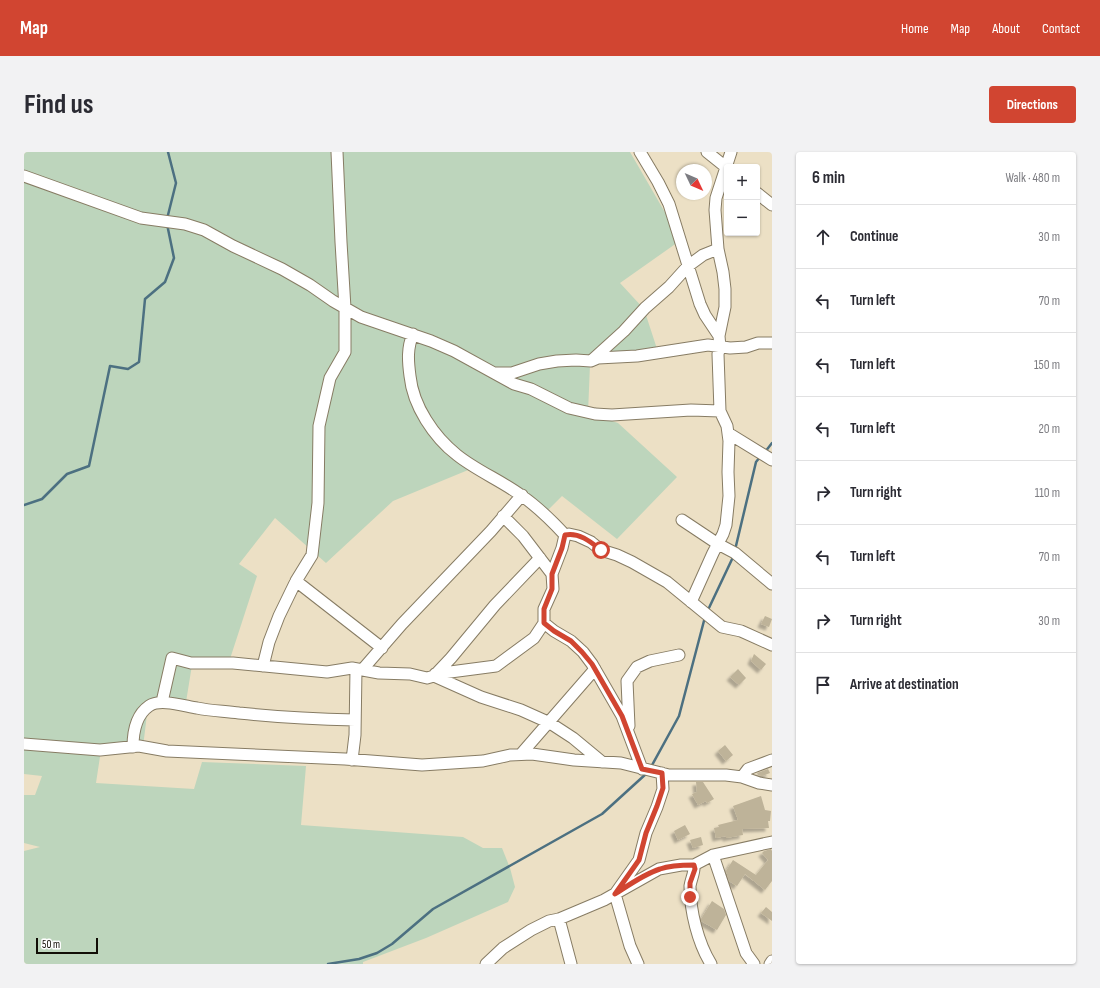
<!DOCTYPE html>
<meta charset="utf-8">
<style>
:root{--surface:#fff;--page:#f2f2f3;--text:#2b2b33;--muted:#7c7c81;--line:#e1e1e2;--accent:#d14531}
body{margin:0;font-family:"Sofia Sans Condensed",sans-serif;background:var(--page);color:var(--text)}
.controls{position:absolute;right:12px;top:12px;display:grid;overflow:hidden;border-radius:4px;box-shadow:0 1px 3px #0004}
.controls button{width:36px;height:36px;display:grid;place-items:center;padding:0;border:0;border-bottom:1px solid var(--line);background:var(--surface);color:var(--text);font:20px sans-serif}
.compass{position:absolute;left:652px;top:12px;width:36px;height:36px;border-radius:50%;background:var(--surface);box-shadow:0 1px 3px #0004;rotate:134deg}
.scale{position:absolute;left:12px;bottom:10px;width:62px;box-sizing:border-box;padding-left:4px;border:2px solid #110d05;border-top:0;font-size:11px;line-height:14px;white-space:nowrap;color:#110d05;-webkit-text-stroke:3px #fff;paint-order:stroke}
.stop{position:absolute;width:12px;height:12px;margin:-9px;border:3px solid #d14531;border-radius:50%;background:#fff}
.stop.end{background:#d14531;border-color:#fff;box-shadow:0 1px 4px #0008}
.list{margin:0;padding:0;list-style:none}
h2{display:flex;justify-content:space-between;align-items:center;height:52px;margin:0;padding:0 16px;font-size:17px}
h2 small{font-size:13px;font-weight:400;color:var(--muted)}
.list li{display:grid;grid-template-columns:26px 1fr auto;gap:12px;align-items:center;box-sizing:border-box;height:64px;padding:0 16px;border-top:1px solid var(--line)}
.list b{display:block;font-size:15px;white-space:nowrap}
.list em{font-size:13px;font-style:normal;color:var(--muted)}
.icon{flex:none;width:22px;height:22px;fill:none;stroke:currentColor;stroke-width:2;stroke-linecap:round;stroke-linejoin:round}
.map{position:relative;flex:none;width:748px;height:812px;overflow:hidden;border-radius:4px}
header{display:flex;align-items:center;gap:24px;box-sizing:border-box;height:56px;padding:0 20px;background:var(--accent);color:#fff}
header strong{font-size:19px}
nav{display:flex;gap:22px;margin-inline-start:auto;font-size:14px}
.intro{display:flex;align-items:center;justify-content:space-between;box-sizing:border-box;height:96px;padding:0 24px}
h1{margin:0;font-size:28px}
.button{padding:10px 18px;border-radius:4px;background:var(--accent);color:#fff;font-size:14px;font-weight:700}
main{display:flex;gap:24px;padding:0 24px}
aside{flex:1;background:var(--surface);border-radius:4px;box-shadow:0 1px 3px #0004}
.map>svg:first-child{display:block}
.green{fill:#bdd5bc}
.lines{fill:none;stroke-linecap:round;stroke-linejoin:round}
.stream{stroke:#4c7081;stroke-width:2.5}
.building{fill:#beb399;filter:url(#shadow)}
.minor-casing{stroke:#877c64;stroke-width:13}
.minor{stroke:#fff;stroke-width:11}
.route{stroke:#d14531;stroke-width:5}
</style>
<header>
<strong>Map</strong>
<nav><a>Home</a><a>Map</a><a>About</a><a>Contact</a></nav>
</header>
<div class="intro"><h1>Find us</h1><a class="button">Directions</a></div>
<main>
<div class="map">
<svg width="748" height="812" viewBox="0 0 748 812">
<defs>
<filter id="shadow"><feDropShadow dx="-3.5" dy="3.5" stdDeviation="1" flood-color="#0004"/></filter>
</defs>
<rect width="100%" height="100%" fill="#ece0c5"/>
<path class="green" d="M0,0H606L657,88L596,131L620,157L635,203L566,213L564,261L594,271L653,325L593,387L538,344L521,361L449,316L369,349L302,411L251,366L215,412L233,424L205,510L168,513L162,550L124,554L119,595L77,598L72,631L170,637L178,610L282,614L277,673L439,685L459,696H478L486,716L491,735L484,750L402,786L339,810V812H0V699L16,695L0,691V643H11L18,624L0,622Z"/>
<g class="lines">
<path class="stream" d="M143,67L152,31L144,0
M741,300L748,291
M0,353L18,347L43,322L65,314L86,214L104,217L115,210L121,147L141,130L150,106L143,72
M711,398L732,310L736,305
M684,458L710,403
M627,615L655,564L681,465
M304,812L335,807L353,801L368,792L409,757L578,662L623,621"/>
</g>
<path class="building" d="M741,464L748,467L745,475L737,472Z
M730,502L742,512L737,518L727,509Z
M714,517L722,526L715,533L706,525Z
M701,593L709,603L702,609L694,599Z
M744,617L746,621L738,624L734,623L733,621Z
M672,630H679L690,647L683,651L682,649L674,653L668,642L673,640Z
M737,644L741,658L747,659L746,669H744L745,676L718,677L719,683L702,686V684L692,686L690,676L695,675L694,673L714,668L709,654Z
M661,673L666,682L654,688L650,679Z
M677,685L679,693L669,696L666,688Z
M747,697L748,699V729L741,738L721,722L713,734L705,729L702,719L709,708L732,723L744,708L738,701L740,699Z
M688,749L700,757L702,763L693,778L677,769V767Z
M742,755L748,760V769L737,761Z"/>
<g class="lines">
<g class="minor-casing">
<path id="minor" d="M616,0L634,30L645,52L676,152L681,163L695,184
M683,0L703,16
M0,24L117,66L161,72L180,78L209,94L258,117L286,133L309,149L337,165L407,189L430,199L490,232L507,237L545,256L571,262L588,263L667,258L696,259
M733,41L748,53
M389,182C383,196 384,209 386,224C389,254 410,285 433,303C453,319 478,329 498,344C514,355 528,369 541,383
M568,208L600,179L621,156L645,135L664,114L679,103L694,97
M471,221H488L515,212L533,209L552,208L567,209L574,206L613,204L684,193L706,196L722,195L734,191H748
M704,281L748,308
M479,364L499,384L528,422L529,437L520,457V471L530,479L547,489L559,500L568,512L598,564L618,617
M658,368L694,392L711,401L748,432
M541,383L545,382L554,384L567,390L577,398L593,403L608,410L643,430L698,475L717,479L748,493
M528,422L538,396L541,383
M272,429L358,496
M667,450L689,401L699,382L702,373L705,344L704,320L705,289L703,274L696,259L694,202L696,195L695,184L701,155V137L699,120L694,97L691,58L692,46L707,0
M239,514L245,490L255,464L272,429L288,403L294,351L295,274L306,226L321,200V156L317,90L313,0
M338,518L378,472L467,379L498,343
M411,522L472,514L510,486L520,471
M410,524L427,506L471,453L516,406
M138,550L148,506L167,511H209L303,520L328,516L355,521L386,522L403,526L410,524L457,545L497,558L526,571L549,586L578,610
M605,574L603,529L613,515L626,509L655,503
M0,592L76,598L115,594L143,599L321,607L398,613L459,609L486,603L508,602L550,608L597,611L645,623H702L718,625L735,631L748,633
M109,595C109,580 112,563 125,554C136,546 160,554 173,556C187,559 201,559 215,561C254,565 292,567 331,568
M497,602L571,517
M328,608L331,583L332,517
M718,625L724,617L748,608
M689,703L722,801L730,812
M670,713C671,720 667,727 666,734C666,759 674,791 687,812
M535,767L547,812
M462,812L479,796L507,778L525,769L535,767L580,748L635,717L657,713H670L689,703L748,690
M614,812L606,794L591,742L615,708L622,681L633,655L639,637L638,621
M746,812L748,809"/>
</g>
<use href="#minor" class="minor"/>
</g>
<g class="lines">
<path class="route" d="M577,398C567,390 555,380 541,383L538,396L528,422V437L520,457V471L530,479L547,489L558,500L568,512L598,564L618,617L638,621L639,636L633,654L622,681L615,708L591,742C605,733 620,722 636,717C647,713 659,713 670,713L671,717L666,731V745"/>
</g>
</svg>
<div class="controls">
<button>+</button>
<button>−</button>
</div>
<svg class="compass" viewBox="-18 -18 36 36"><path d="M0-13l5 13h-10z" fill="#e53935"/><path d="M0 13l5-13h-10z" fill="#7c7c81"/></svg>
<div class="scale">50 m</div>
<div class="stop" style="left:577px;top:398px"></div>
<div class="stop end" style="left:666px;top:745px"></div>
</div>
<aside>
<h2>6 min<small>Walk · 480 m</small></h2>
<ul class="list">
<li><svg class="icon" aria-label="ahead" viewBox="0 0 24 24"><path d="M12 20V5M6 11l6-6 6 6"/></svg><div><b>Continue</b></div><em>30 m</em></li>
<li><svg class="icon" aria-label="left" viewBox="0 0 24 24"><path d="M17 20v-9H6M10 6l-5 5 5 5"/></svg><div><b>Turn left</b></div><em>70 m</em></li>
<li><svg class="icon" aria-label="left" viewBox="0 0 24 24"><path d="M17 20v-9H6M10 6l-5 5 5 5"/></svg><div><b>Turn left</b></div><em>150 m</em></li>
<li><svg class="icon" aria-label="left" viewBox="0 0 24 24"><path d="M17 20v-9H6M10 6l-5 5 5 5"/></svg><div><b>Turn left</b></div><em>20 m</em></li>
<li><svg class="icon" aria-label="right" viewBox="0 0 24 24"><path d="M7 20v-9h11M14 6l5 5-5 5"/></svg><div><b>Turn right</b></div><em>110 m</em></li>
<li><svg class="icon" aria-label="left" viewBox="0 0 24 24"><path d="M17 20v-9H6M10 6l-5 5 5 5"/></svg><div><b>Turn left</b></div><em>70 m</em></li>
<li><svg class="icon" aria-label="right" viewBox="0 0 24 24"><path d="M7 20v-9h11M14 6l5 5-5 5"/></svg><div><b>Turn right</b></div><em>30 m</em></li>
<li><svg class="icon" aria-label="arrive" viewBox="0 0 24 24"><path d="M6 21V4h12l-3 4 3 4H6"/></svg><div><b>Arrive at destination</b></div></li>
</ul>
</aside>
</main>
